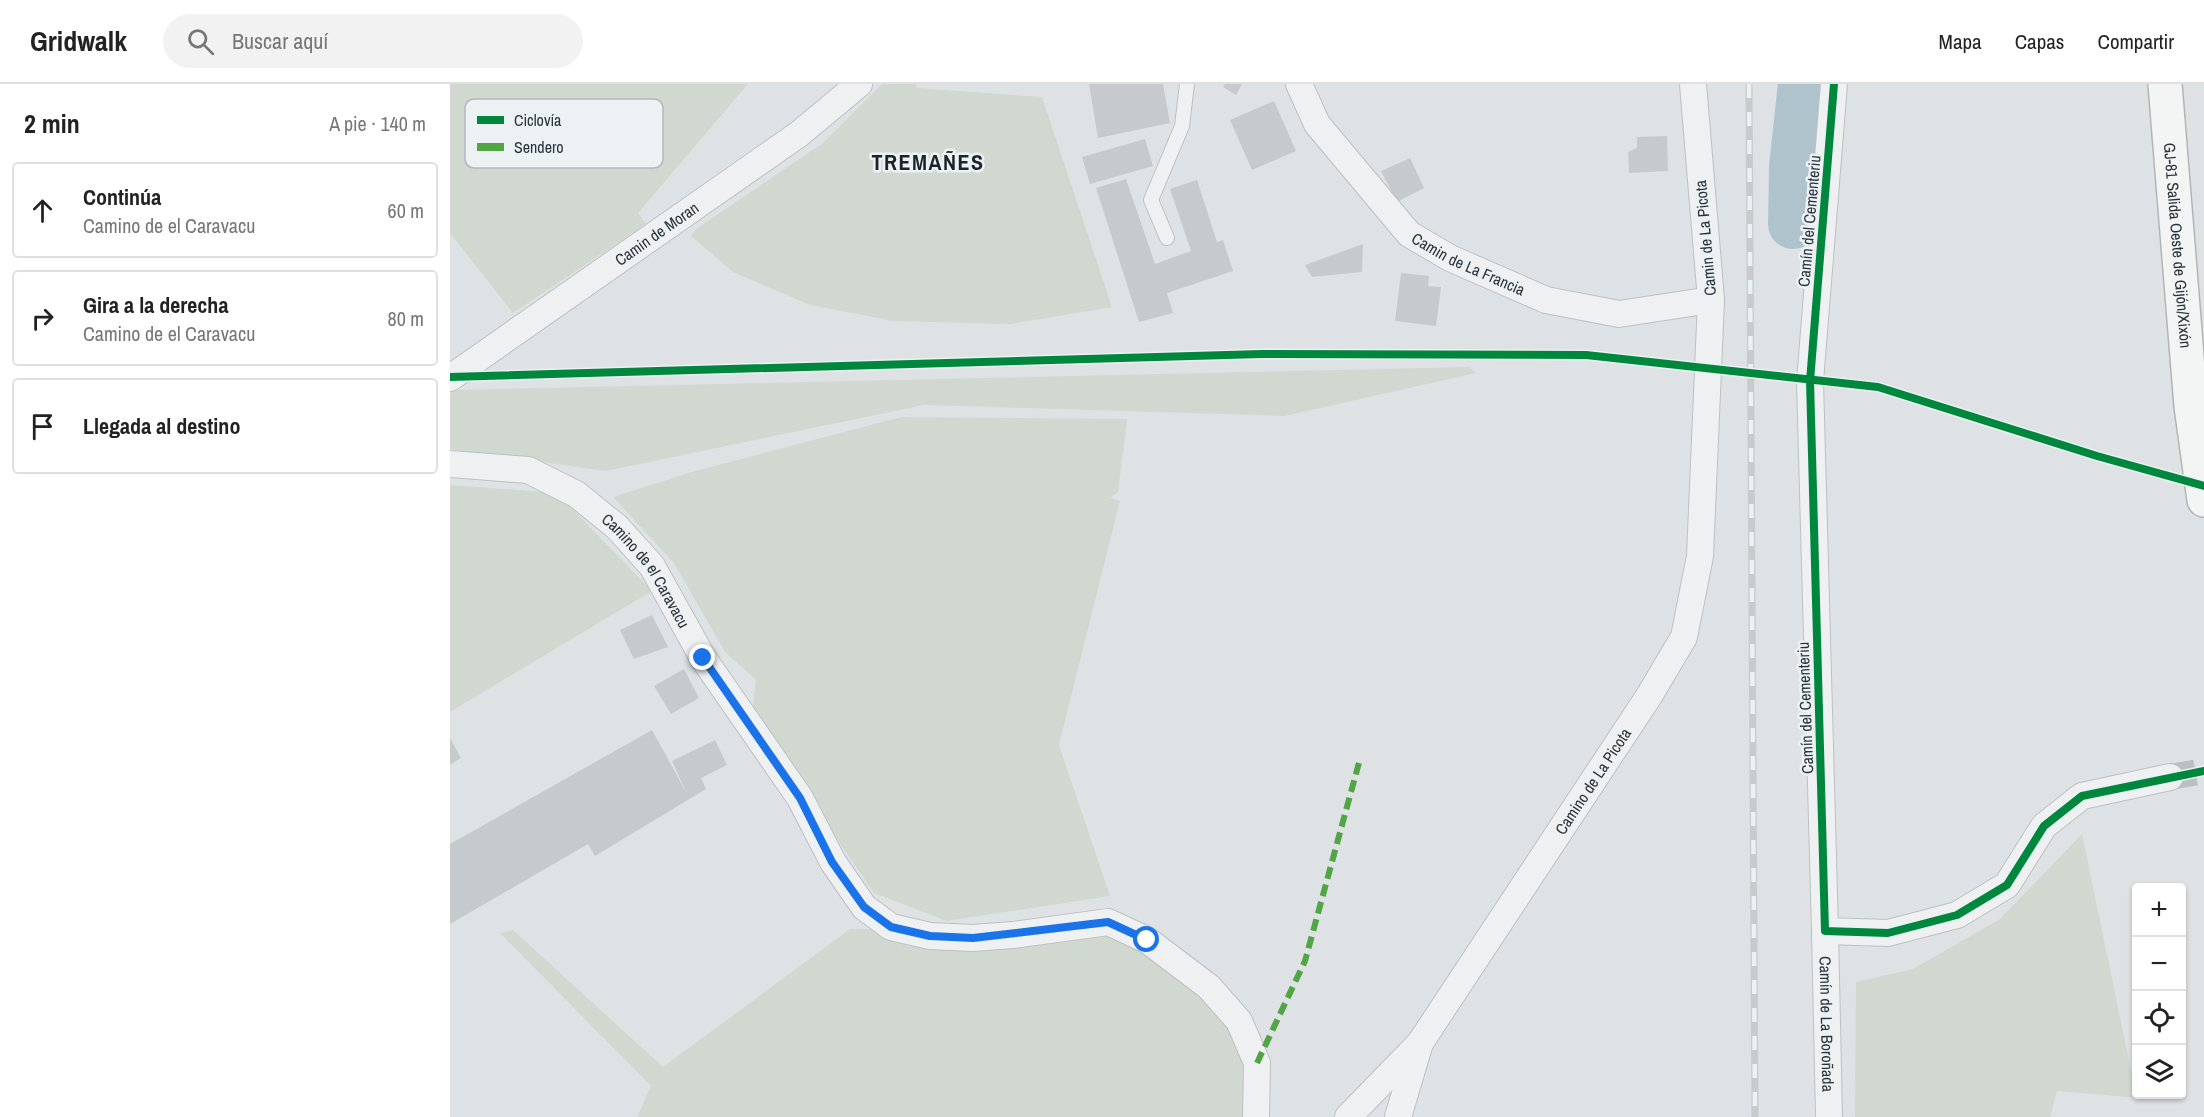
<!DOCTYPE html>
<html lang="es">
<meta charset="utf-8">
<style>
:root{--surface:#fff;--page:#f2f2f2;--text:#222;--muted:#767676;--line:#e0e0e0}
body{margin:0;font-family:"Archivo Narrow",sans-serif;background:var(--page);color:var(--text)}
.controls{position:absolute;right:18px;bottom:18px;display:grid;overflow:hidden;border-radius:6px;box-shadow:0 2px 4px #0004}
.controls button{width:54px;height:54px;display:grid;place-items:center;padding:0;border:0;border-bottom:2px solid var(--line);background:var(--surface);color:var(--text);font:30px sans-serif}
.stop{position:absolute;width:18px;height:18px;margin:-14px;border:4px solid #1a73e8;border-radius:50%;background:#fff}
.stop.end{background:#1a73e8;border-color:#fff;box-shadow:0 2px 6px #0008}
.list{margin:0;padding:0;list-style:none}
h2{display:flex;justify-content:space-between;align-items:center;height:78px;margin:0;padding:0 24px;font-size:26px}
h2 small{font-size:20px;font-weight:400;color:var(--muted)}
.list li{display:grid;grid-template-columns:39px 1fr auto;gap:18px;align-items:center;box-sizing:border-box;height:96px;margin:0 12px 12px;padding:0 12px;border:2px solid var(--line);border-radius:6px}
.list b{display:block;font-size:22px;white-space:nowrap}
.list p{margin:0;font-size:20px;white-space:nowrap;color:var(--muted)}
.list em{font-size:20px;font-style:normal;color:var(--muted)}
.icon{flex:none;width:33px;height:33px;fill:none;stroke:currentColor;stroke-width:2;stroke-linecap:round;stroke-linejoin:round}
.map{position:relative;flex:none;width:1754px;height:1033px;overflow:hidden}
header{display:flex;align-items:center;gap:36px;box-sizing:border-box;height:84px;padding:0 30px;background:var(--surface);border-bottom:2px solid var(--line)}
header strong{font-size:28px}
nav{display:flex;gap:33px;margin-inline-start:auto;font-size:21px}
.search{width:420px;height:54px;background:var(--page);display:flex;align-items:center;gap:15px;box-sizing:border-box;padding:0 21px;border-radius:33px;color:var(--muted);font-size:22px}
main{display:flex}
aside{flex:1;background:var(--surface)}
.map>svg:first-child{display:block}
.green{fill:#d1d8d0}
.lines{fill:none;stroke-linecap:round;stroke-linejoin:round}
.river{stroke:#afc3cd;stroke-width:50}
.building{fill:#c7cacc}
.minor-tunnel{stroke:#babfc2;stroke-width:26;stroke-dasharray:26 13;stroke-linecap:butt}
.service-casing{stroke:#bdc0c2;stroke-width:16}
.minor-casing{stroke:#bdc0c2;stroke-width:28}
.motorway-casing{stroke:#b2b5b8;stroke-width:36}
.service{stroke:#eef0f1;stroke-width:14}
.minor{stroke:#eef0f1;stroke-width:26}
.motorway{stroke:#f3f4f4;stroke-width:33}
.rail-casing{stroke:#c8cacb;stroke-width:7}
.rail{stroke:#ecf1f4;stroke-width:4.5;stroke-dasharray:14;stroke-linecap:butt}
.quiet{stroke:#51a545;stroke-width:6;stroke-dasharray:12 6;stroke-linecap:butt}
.cycleway-casing{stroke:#ecf1f4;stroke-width:11}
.cycleway{stroke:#00873e;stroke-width:8}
.route{stroke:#1a73e8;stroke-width:8}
.labels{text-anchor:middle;stroke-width:5;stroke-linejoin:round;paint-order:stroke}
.street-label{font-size:16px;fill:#28333b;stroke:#ecf1f4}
.district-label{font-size:22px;font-weight:bold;letter-spacing:1.5px;fill:#1b242b;stroke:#ecf1f4}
.key{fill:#ecf1f4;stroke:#b1b8bc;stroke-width:1.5}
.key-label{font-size:16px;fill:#28333b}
</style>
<header>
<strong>Gridwalk</strong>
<div class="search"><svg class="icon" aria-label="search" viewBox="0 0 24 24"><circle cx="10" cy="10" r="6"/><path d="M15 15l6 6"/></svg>Buscar aquí</div>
<nav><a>Mapa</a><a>Capas</a><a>Compartir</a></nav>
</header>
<main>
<aside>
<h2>2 min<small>A pie · 140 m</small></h2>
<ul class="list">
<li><svg class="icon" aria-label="ahead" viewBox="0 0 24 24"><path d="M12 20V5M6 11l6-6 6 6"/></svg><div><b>Continúa</b><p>Camino de el Caravacu</p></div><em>60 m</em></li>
<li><svg class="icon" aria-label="right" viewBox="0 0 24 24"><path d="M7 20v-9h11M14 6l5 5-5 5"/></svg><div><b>Gira a la derecha</b><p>Camino de el Caravacu</p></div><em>80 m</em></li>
<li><svg class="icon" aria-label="arrive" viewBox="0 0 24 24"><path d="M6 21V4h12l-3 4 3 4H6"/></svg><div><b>Llegada al destino</b></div></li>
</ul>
</aside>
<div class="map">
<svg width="1754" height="1033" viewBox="0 0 1754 1033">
<rect width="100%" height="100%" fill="#dfe2e4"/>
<path class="green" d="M0,0H298L188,129L196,140L63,229L0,149Z
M432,0H466L467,4L592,13L662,223L560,240L443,237L360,221L283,188L241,152L246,145L373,59Z
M1019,283L1026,289L835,332L474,321L156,387L0,365V309L8,306Z
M451,333L677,335L668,408L660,414L670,417L609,661L660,812L497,837L424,809L302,631L306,596L275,568L224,479L163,413L242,388Z
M0,401L107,409L202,507L0,628Z
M1632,750L1686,1010L1690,1014L1607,1007L1600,1033H1405L1406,898L1463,885L1550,835Z
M400,845H419L458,862L572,864L643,848L673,852L771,926L793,978L794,1033H187L201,1002L50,849L63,846L213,983Z"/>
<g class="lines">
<path class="river" d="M1343,140L1344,83L1353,0"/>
</g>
<path class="building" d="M639,0H713L720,39L648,54Z
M775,0H792L786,11L773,3Z
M824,17L846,67L802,86L780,36Z
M1217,52L1218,87L1179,89L1178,68L1187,64V53Z
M695,55L703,82L640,100L632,73Z
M960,74L974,104L947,118L931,87Z
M676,95L705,180L741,167L720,105L747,96L767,158L773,156L783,187L717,209L723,229L689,238L646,104Z
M913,160L912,188L862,193L855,181Z
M951,189L979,192L978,202L991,203L986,242L945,237Z
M202,531L218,563L184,575L170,546Z
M234,585L249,614L221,630L204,602Z
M202,646L236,708L222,677L265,656L277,681L251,694L256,705L145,772L138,760L0,840V760Z
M0,654L11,674L0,681Z"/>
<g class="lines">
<path class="minor-tunnel" d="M1720,693L1754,687"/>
<g class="service-casing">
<path id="service" d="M717,154L701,116L732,42L737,0"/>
</g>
<g class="minor-casing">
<g id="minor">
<path id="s1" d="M849,0L867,40L959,150L1000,174L1096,216L1169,230L1261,216"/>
<path d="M1384,0L1360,297L1375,847L1438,849L1507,831L1557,801L1594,742L1632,712L1720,693"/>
<path id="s2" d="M0,294L349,50L409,0"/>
<path id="s3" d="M0,380L78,386L126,410L167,443L202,482L253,574L350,714L383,778L414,823L441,843L480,852L523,854L563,851L658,838L697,856L759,903L789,937L807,979L806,1033"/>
<path id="s4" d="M1375,847L1379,1033"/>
<path id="s5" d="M898,1033L970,959L1199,612L1234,553L1250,472L1261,216L1243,0"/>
<path d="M948,1033L970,959"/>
</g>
</g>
<g class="motorway-casing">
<g id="motorway">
<path id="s6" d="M1715,0L1741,322L1754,416"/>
</g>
</g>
<use href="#service" class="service"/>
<use href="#minor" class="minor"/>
<use href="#motorway" class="motorway"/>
<g class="rail-casing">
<path id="rail" d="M1299,0L1305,1033"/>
</g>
<use href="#rail" class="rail"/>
<path class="quiet" d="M807,979L855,877L910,675"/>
<g class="cycleway-casing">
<path id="cycleway" d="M1384,0L1360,297L1375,847L1438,849L1507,831L1557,801L1594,742L1632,712L1754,687
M0,293L812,270L1136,271L1428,303L1647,372L1754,402"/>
</g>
<use href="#cycleway" class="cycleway"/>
</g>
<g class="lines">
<path class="route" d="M253,574L350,714L382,778L414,823L441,843L480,852L523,854L658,838L697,856"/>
</g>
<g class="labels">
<g class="street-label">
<text transform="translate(1359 137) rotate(-85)" y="6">Camín del Cementeriu</text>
<text dy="6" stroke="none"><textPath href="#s2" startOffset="252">Camin de Moran</textPath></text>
<text transform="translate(1255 154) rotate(-95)" y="6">Camin de La Picota</text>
<text dy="6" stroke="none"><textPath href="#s6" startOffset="162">GJ-81 Salida Oeste de Gijón/Xixón</textPath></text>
<text dy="6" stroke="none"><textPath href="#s1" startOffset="254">Camin de La Francia</textPath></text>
<text dy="6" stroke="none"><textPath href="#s3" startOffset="237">Camino de el Caravacu</textPath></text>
<text transform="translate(1355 624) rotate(-92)" y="6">Camín del Cementeriu</text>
<text dy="6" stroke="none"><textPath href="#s5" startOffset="417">Camino de La Picota</textPath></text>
<text dy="6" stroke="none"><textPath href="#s4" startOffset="93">Camín de La Boroñada</textPath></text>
</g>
<g class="district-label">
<text x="478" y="86">TREMAÑES</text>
</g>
</g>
<rect x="15" y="15" width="198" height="69" rx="9" class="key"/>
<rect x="27" y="32" width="27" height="8" fill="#00873e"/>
<rect x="27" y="59" width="27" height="8" fill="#51a545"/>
<g class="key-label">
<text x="64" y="42">Ciclovía</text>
<text x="64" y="69">Sendero</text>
</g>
</svg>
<div class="controls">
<button>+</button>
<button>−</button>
<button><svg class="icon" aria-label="locate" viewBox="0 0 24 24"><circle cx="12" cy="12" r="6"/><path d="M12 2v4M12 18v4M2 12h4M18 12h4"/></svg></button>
<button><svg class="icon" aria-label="layers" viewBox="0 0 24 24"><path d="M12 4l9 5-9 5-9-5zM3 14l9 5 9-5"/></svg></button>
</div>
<div class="stop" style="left:697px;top:856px"></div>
<div class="stop end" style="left:253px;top:574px"></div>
</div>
</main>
